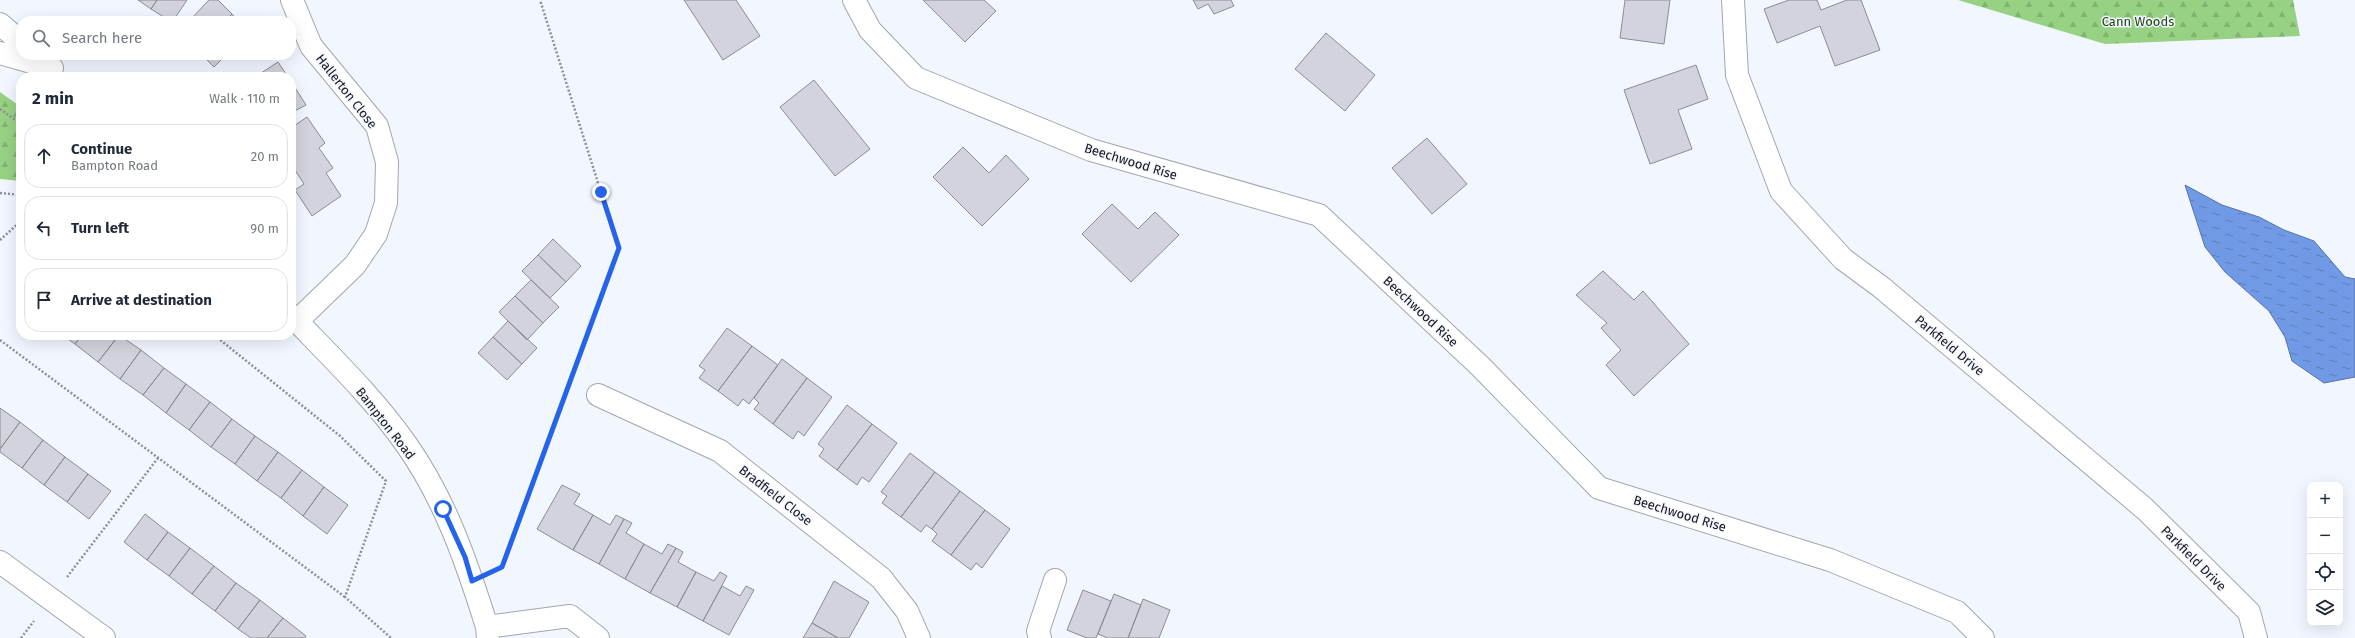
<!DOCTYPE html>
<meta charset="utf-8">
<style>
:root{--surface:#fff;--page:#f2f2f3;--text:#1f2937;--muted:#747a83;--line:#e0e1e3}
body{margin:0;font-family:"Fira Sans",sans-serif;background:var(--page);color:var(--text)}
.controls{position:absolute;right:12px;bottom:12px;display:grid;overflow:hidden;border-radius:8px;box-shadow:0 4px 16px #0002}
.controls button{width:36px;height:36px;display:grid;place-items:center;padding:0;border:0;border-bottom:1px solid var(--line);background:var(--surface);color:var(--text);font:20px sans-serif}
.stop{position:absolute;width:12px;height:12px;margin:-9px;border:3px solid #2563eb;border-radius:50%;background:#fff}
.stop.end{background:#2563eb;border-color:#fff;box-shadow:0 1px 4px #0008}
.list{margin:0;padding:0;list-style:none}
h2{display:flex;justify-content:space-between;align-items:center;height:52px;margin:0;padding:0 16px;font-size:17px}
h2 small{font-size:13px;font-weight:400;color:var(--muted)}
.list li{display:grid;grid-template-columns:26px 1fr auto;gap:12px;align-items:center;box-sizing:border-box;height:64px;margin:0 8px 8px;padding:0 8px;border:1px solid var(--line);border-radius:16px}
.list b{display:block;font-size:15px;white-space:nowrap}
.list p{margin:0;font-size:13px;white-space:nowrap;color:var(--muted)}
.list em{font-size:13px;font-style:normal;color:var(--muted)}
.icon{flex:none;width:22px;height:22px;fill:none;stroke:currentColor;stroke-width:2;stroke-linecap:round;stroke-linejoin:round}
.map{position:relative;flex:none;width:2355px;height:638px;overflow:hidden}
.search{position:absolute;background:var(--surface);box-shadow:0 4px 16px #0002;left:16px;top:16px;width:280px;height:44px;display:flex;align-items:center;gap:10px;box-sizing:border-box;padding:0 14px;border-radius:16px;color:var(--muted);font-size:15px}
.panel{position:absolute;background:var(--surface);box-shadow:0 4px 16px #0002;left:16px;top:72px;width:280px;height:268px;border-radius:16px}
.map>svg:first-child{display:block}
.forest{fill:url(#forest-firs)}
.water{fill:url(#water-ripples);stroke:#5673a9}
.building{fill:#d2d3dc;stroke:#8b8c94}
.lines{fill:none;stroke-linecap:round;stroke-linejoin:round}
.minor-casing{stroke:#a2a6ae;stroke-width:24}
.path{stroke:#8e9097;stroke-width:2.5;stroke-dasharray:2 2;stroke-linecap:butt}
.minor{stroke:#fff;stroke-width:22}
.route{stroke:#2563eb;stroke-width:5}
.labels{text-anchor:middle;stroke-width:3;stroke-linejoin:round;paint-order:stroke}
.park-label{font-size:13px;fill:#204612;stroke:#f2f6ff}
.street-label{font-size:13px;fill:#18191c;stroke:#f2f6ff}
</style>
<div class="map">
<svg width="2355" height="638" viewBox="0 0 2355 638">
<defs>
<pattern id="forest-firs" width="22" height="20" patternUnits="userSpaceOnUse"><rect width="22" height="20" fill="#97d284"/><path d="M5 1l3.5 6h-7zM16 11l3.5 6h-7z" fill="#81b471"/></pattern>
<pattern id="water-ripples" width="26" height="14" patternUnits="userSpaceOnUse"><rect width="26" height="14" fill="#719ae6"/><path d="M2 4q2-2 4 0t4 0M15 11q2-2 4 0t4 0" fill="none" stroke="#5c7dba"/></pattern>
</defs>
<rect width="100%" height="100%" fill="#f2f6ff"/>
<path class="forest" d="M1958,0H2293L2300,36L2105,44Z
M0,92L21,107V181L0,179Z"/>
<path class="water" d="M2185,185L2222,205L2259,217L2284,230L2314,241L2345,277L2355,279V377L2324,383L2292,361L2285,337L2269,311L2225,272L2205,247Z"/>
<path class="building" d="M138,0H157L151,9Z
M157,0H187L173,21H170L151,9Z
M209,0H218L232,14L225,21H189Z
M684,0H736L760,36L723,60Z
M923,0H984L996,11L965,42Z
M1193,0H1231L1234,6L1214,14L1208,4L1198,9Z
M1625,0H1670L1664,44L1620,38Z
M1789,0H1817L1821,10L1847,0H1861L1880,50L1835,66L1820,26L1777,43L1764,9Z
M232,14L239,21H225Z
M1326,33L1375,75L1345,111L1295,69Z
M202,55H226L214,67Z
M278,62L288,77H255Z
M1696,65L1708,99L1678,110L1692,149L1650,164L1624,90Z
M814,80L870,149L835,176L780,107Z
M292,83L306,105L291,113V84Z
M307,117L325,143L319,148L333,168L326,173L341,196L312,216L295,190L304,184L291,164V128Z
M1427,138L1467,184L1432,214L1392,168Z
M963,147L989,173L1006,155L1029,179L982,226L933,177Z
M1112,204L1138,229L1155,212L1179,235L1131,282L1082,234Z
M553,239L581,266L566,282L538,255Z
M538,255L566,282L550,298L522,271Z
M1603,271L1634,300L1643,291L1689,344L1634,396L1606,365L1621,350L1601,328L1607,323L1576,295Z
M531,280L559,307L543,323L515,296Z
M515,296L543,323L527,340L499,312Z
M508,321L537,348L522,364L493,337Z
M727,328L752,346L718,391L699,378L705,370L699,366Z
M62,335H82L75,344Z
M82,335H119L98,362L75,344Z
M119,335L141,350L120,379L98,362Z
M493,337L522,364L507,380L478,353Z
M752,346L778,365L749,404L743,399L738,406L718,391Z
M141,350L164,368L143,395L120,379Z
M782,359L807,378L773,424L754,409L759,403L754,398Z
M164,368L186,384L166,413L143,395Z
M807,378L832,397L804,436L798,431L793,439L773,424Z
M186,384L210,402L189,430L166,413Z
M210,402L232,419L211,447L189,430Z
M847,405L872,424L837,470L819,456L824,449L818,444Z
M0,408L20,422L0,449Z
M232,419L255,436L235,464L211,447Z
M20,422L43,440L22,468L0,452V449Z
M872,424L897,443L869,482L862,477L857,485L837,470Z
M255,436L278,452L257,481L235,464Z
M43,440L65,457L44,485L22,468Z
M278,452L302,470L281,498L257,481Z
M910,453L935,472L901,517L882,503L887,496L881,492Z
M65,457L88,474L67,502L44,485Z
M302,470L324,487L303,516L281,498Z
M935,472L960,491L932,529L926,525L921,532L901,517Z
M88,474L111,491L89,519L67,502Z
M562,485L580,494L574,504L593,515L573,550L537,529Z
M324,487L348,505L327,534L303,516Z
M960,491L985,510L951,555L932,541L937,534L932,529Z
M985,510L1010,529L982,568L976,563L971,570L951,555Z
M145,514L168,532L147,560L124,542Z
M593,515L610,525L616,515L624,519L599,564L573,550Z
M624,519L632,523L626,533L644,544L625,579L599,564Z
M168,532L190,548L169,576L147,560Z
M644,544L662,554L668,544L676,548L650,593L625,579Z
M190,548L214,566L192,594L169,576Z
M676,548L683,552L678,562L696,572L677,607L650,593Z
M214,566L236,583L215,611L192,594Z
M696,572L714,581L720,572L727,576L703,621L677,607Z
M834,581L869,602L849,638H838L812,623Z
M236,583L260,600L238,629L215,611Z
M722,586L740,596L746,586L754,590L729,635L703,621Z
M1083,590L1111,601L1096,638H1087L1067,630Z
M1114,594L1141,605L1128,638H1108L1098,634Z
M1143,599L1170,610L1159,638H1128Z
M260,600L283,618L267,638H251L238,629Z
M283,618L306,636L305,638H267Z
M812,623L838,638H803Z"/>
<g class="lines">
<g class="minor-casing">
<path id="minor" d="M292,0L311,46L377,126L387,162L386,203L376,234L355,265L297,321
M854,0L870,30L916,78L1091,150L1319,215L1481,367L1599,488L1830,560L1957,612L1983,638
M1733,0L1737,75L1781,191L1843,259L1881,287L2145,509L2249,612L2256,638
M0,24L21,42
M0,53L52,68
M291,315C331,357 373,397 406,444C445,499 467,563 487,627L488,638
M598,395L720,451L881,578L907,611L919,638
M0,562L104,638
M487,627L570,616L598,638
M1040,638L1038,631L1055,580"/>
</g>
<path class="path" d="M0,109L21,124
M0,193L21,195
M0,240L21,221
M214,335L340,436L386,481L345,597L391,638
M0,340L345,597
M498,569L501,567L619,249L540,0
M67,577L158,458
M21,638L34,621"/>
<use href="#minor" class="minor"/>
</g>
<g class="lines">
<path class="route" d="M443,509L465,557L472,581L502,567L619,248L601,192"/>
</g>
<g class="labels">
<g class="park-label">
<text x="2138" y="26">Cann Woods</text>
</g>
<g class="street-label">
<text transform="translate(347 91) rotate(52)" y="5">Hallerton Close</text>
<text transform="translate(1131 161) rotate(17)" y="5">Beechwood Rise</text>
<text transform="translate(1421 311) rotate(43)" y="5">Beechwood Rise</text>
<text transform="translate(1950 345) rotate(40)" y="5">Parkfield Drive</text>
<text transform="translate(386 423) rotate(52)" y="5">Bampton Road</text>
<text transform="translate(776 495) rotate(38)" y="5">Bradfield Close</text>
<text transform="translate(1680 513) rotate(17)" y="5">Beechwood Rise</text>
<text transform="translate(2194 558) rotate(45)" y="5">Parkfield Drive</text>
</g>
</g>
</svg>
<div class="controls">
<button>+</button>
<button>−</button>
<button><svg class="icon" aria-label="locate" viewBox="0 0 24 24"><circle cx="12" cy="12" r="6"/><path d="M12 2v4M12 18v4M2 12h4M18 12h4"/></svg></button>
<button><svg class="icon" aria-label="layers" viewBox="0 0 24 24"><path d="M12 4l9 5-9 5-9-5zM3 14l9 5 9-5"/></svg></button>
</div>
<div class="stop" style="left:443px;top:509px"></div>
<div class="stop end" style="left:601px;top:192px"></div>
<div class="search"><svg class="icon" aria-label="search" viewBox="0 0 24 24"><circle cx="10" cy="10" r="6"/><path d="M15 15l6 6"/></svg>Search here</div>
<section class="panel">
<h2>2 min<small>Walk · 110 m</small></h2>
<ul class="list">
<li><svg class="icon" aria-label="ahead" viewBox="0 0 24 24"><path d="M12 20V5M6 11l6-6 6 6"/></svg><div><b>Continue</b><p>Bampton Road</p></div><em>20 m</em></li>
<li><svg class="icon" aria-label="left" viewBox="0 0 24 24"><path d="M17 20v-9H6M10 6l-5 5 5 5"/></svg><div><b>Turn left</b></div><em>90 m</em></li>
<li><svg class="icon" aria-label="arrive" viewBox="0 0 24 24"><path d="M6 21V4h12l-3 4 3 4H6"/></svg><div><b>Arrive at destination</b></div></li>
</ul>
</section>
</div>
